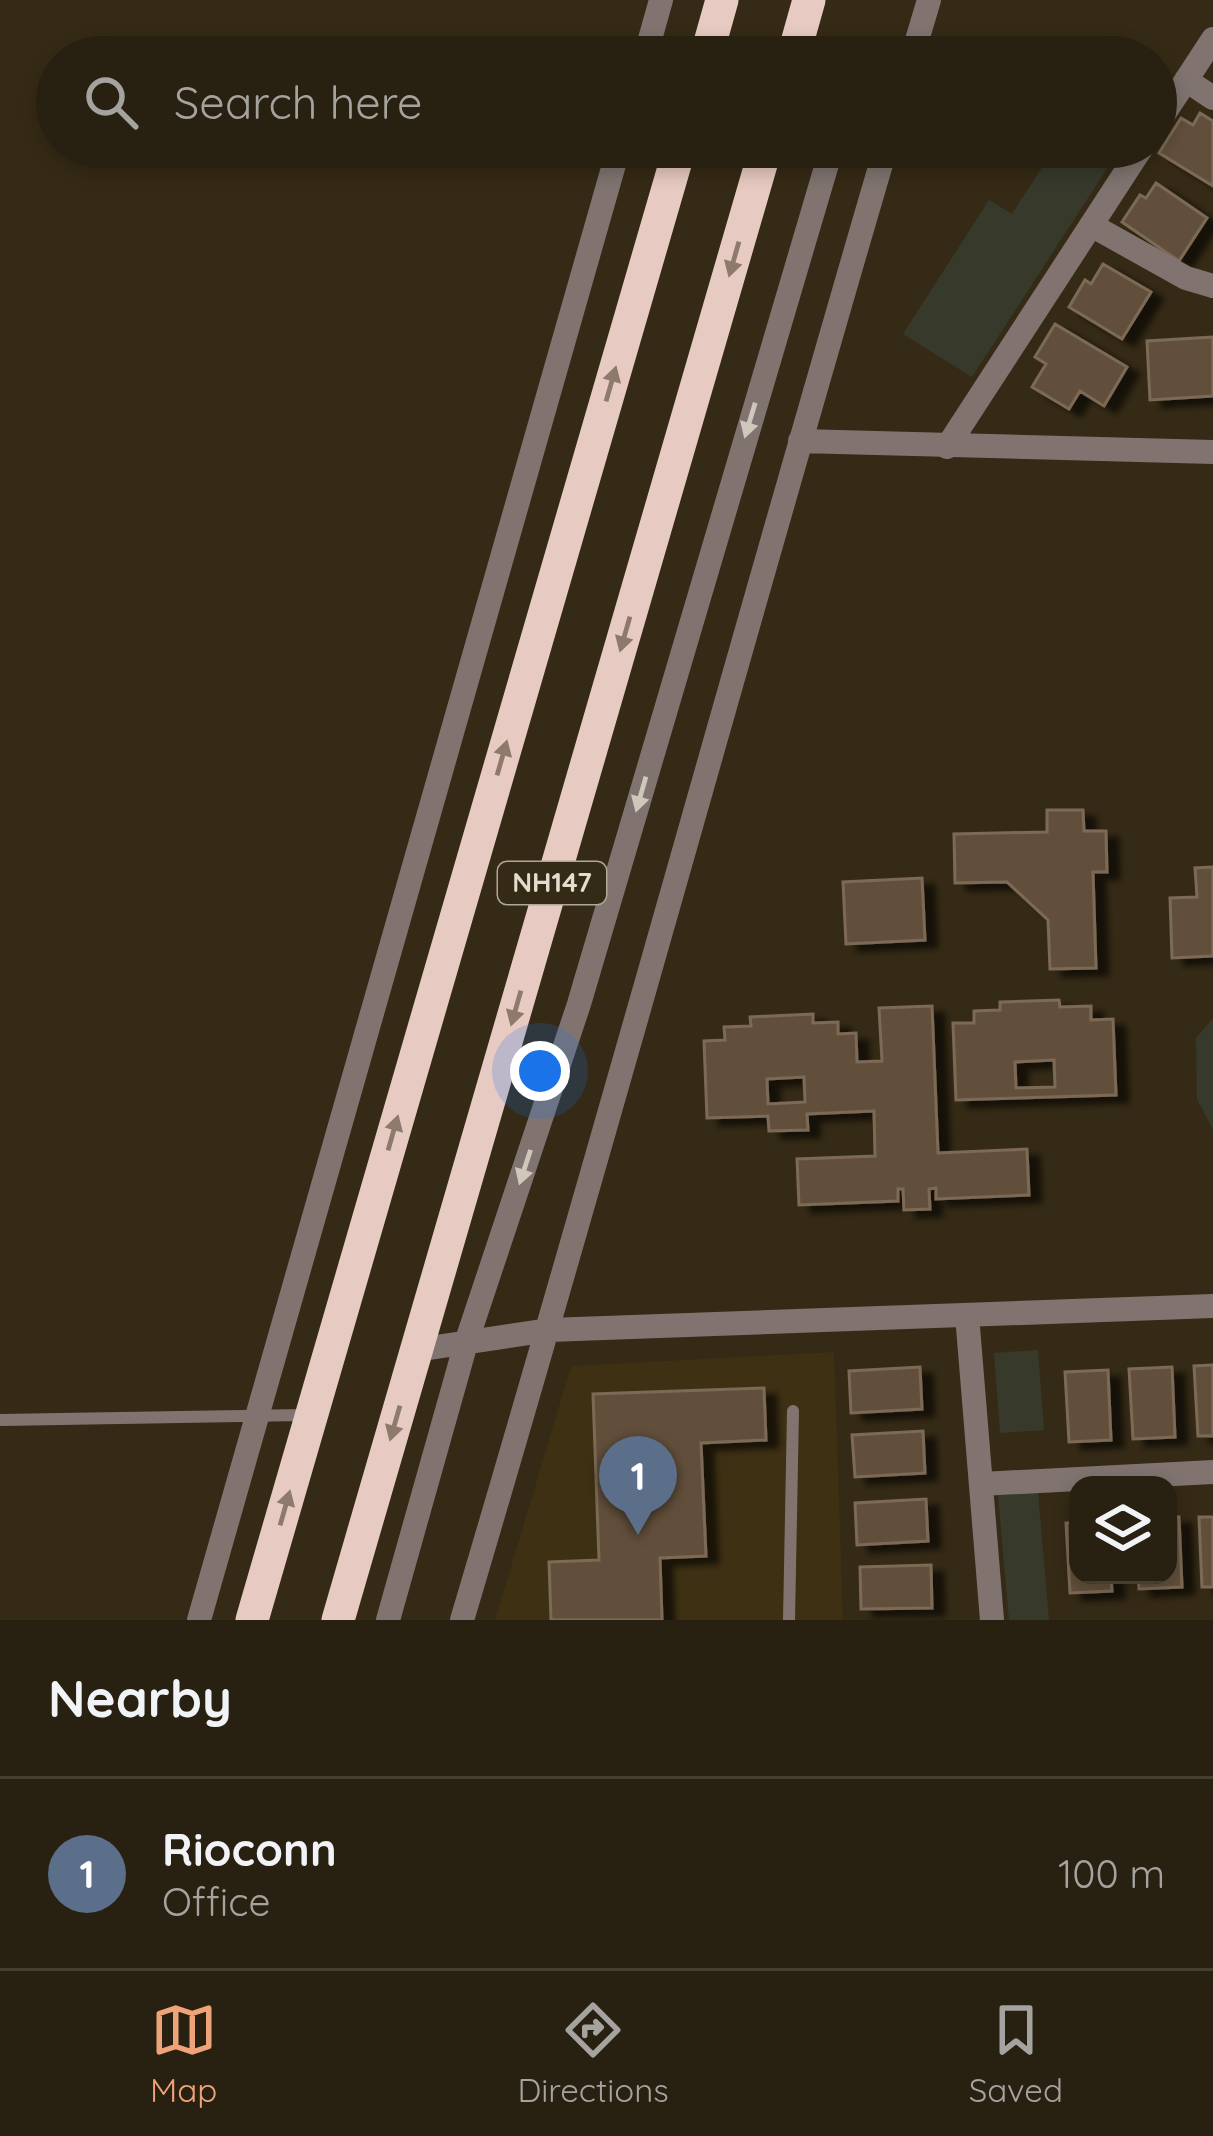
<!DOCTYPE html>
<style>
:root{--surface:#282010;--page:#342d1e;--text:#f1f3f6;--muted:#a5a39f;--line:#443e30;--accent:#efa378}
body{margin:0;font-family:Quicksand,sans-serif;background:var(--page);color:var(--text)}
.controls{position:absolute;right:36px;bottom:36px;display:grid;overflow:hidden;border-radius:24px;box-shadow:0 6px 18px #0003}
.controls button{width:108px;height:108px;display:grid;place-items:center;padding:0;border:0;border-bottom:3px solid var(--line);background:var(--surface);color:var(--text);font:60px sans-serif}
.you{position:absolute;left:540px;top:1071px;width:42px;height:42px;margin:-30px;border:9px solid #fff;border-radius:50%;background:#1a73e8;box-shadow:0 0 0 18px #1a73e833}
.badge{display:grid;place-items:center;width:78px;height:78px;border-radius:50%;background:var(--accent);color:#fff;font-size:39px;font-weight:700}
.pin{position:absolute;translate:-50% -99px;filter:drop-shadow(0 3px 6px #0008)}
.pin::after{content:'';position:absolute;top:63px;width:42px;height:36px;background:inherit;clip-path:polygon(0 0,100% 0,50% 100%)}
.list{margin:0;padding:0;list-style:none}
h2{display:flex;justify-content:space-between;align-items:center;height:156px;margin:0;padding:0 48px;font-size:51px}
h2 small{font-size:39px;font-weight:400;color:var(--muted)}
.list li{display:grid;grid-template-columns:78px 1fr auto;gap:36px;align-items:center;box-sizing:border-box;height:192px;padding:0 48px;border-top:3px solid var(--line)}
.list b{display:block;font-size:45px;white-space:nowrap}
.list p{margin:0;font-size:39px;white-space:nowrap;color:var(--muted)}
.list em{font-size:39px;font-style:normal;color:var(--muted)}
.icon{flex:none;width:66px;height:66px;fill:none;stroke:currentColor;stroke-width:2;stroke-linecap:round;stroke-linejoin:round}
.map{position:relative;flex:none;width:1213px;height:1620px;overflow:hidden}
.search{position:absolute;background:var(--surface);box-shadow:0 6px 18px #0003;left:36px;right:36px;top:36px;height:132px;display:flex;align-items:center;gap:30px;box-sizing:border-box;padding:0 42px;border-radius:66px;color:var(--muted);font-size:45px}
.sheet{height:348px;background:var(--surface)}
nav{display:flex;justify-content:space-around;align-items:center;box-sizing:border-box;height:168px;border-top:3px solid var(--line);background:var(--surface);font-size:33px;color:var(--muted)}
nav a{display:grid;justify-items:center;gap:6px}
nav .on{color:var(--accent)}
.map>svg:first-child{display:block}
.built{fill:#3e3013}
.green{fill:#373a2b}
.building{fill:#62503b;stroke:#7c6a56;stroke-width:3;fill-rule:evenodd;filter:url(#shadow)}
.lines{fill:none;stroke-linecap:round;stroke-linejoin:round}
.service{stroke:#817470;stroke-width:12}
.minor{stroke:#817470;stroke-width:24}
.tertiary{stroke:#817470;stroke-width:24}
.trunk{stroke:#e7cac2;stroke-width:33}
.oneway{fill:#8e7a6c}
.oneway2{fill:#cfc7bc}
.labels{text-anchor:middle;stroke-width:9;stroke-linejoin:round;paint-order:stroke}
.shield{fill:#352a15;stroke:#afa797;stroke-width:3}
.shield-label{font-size:27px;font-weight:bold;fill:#e3dccf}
</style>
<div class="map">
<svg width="1213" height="1620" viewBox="0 0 1213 1620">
<defs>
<filter id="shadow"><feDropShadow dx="12" dy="7" stdDeviation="3" flood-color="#0009"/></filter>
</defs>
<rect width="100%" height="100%" fill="#352a15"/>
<path class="built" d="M834,1352L843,1620H495L571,1366Z"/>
<path class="green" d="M1055,147H1121L972,377L903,334L989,200L1012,214Z
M1213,1018V1130L1197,1099L1196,1038Z
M1038,1350L1044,1430L1000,1433L994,1353Z
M1038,1492L1049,1620H1009L998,1495Z"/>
<path class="building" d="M1200,113L1213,121V186L1159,153L1181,118L1193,125Z
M1156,183L1207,218L1179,261L1122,222L1140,195L1146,198Z
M1103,264L1151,292L1122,339L1069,307L1085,280L1091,284Z
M1055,324L1127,367L1104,406L1080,391L1069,409L1032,387L1046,364L1035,357Z
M1213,337V396L1150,400L1147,341Z
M1047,810H1083L1084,831H1106L1107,872H1093L1096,968L1050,969L1048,920L1007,882L955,883L954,834L1047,832Z
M1213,867V956L1172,958L1170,898L1197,897L1195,868Z
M922,878L925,940L846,944L843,882Z
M1059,1000L1060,1007L1091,1006V1020L1113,1019L1116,1095L956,1100L953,1023H974V1011L1000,1010V1002ZM1054,1060L1055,1087L1016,1088L1015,1062Z
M932,1006L938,1153L1027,1149L1029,1195L936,1199V1188L929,1189L930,1209L904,1210L903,1189H898V1201L799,1205L797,1159L875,1156L874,1111L807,1114L808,1130L769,1131L768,1116L707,1118L704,1041L725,1040L724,1027L751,1026L750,1017L813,1014V1023L838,1022V1034L856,1033L857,1062L882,1061L879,1008ZM804,1077L805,1102L768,1104L767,1079Z
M1213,1365V1436H1198L1194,1366Z
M920,1367L922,1409L851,1413L849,1371Z
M1172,1367L1175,1437L1133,1439L1129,1369Z
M1108,1370L1111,1440L1069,1442L1065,1372Z
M764,1388L766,1440L701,1443L706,1556L660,1558L662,1620H551L549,1562L599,1560L593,1394Z
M923,1431L925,1473L855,1477L852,1435Z
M926,1499L928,1541L857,1545L855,1503Z
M1168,1517H1179L1182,1587L1139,1589L1138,1575H1168Z
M1199,1517H1213V1587H1202Z
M1066,1523H1078V1575H1111L1112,1591L1070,1593Z
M931,1565L932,1608L861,1609L860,1567Z"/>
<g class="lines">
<path class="service" d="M0,1420L305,1415
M789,1620L793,1411"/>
<path class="minor" d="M1186,80L1213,98
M1156,126L1213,39
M1091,225L1186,278L1213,286
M947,447L1142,147
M967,1315L992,1620
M981,1484L1213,1472"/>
<path class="tertiary" d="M645,57L661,0
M912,57L929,0
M800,441L1213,452
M416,1350L549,1330L1213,1306
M199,1620L619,147
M388,1620L466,1343L579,1004L832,147
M462,1620C608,1130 742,637 886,147"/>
<path class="trunk" d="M706,57L722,0
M793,57L809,0
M252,1620L680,147
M338,1620L766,147"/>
</g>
<defs><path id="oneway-solid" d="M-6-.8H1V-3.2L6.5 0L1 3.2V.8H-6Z" transform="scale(3)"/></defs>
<g class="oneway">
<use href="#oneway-solid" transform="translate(734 259) rotate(106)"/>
<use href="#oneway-solid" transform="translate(611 384) rotate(-74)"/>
<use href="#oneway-solid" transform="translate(625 634) rotate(106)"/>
<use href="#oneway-solid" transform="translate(502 758) rotate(-74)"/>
<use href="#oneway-solid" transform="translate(516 1008) rotate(106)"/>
<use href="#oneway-solid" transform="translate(393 1133) rotate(-74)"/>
<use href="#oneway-solid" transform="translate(395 1423) rotate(106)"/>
<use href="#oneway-solid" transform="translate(285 1508) rotate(-74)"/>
</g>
<g class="oneway2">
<use href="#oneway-solid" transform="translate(750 420) rotate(107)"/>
<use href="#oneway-solid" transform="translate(641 794) rotate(106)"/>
<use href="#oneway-solid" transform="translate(525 1167) rotate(108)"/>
</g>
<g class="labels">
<rect class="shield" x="498" y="862" width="108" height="42" rx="9"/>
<g class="shield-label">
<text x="552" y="892">NH147</text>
</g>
</g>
</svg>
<div class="controls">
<button><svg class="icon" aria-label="layers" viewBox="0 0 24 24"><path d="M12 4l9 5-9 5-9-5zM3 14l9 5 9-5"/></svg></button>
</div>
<div class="you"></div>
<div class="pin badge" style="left:638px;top:1535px;background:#5c6f8a">1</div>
<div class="search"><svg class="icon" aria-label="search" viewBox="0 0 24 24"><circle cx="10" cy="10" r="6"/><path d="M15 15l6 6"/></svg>Search here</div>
</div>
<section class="sheet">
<h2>Nearby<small></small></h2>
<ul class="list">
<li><span class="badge" style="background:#5c6f8a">1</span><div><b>Rioconn</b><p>Office</p></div><em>100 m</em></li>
</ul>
</section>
<nav>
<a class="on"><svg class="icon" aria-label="map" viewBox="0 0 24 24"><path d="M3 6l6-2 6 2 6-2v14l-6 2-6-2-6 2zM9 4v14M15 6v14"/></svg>Map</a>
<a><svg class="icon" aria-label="directions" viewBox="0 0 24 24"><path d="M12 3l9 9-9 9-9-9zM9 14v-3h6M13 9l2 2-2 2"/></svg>Directions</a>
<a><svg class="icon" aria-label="saved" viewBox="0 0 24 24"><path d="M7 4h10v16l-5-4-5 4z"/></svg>Saved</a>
</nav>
